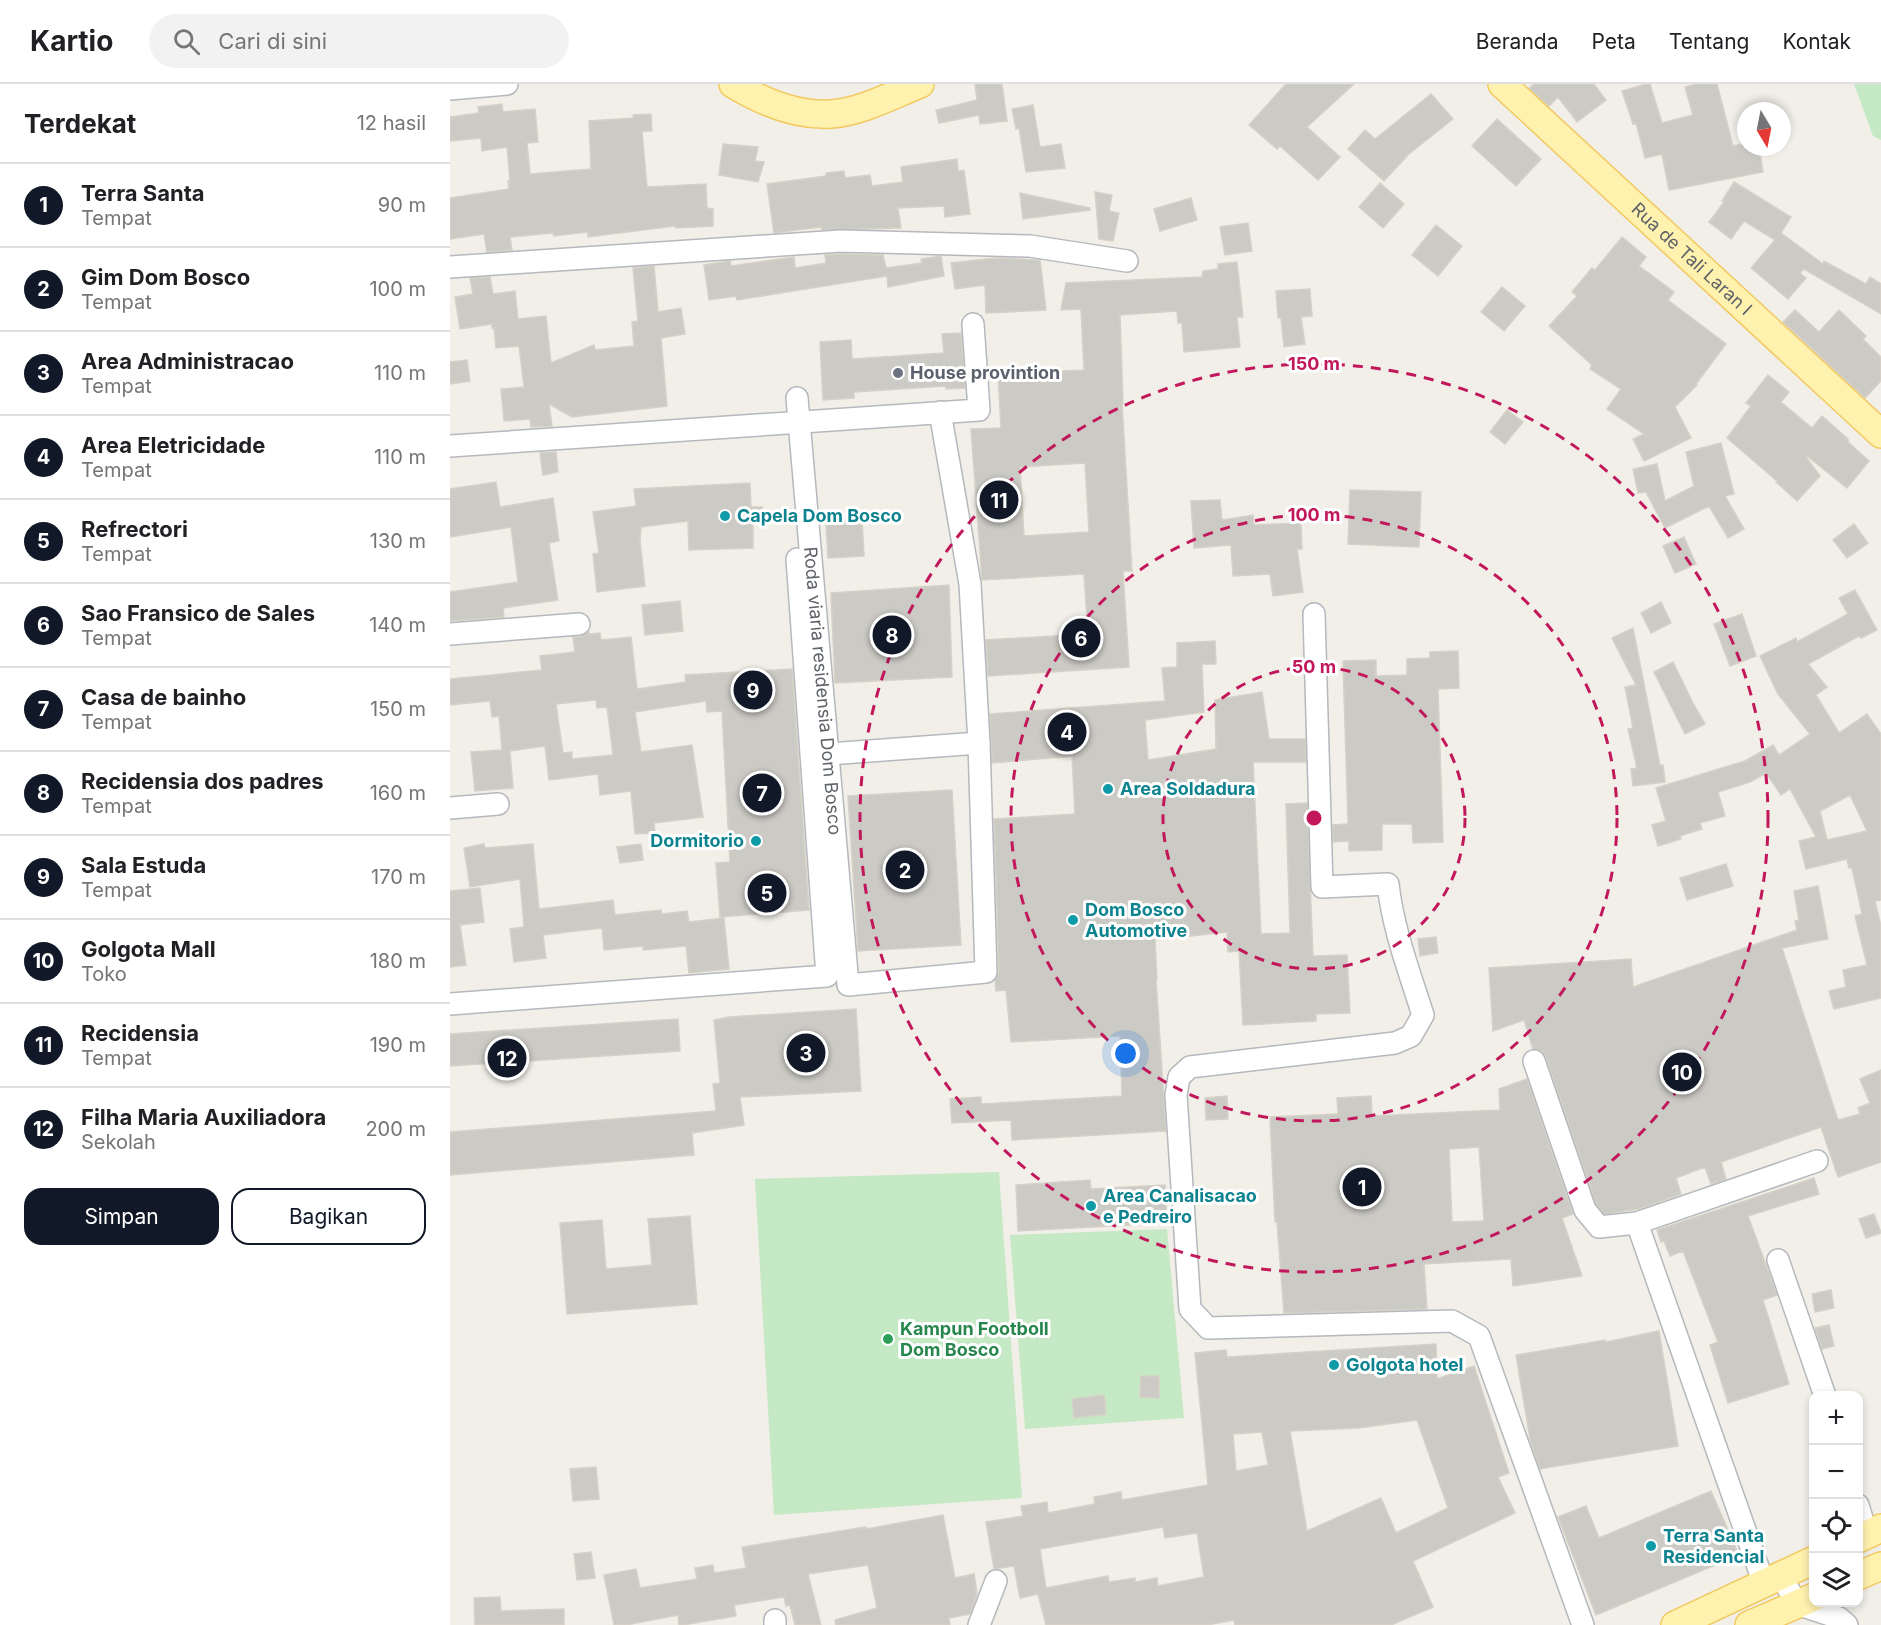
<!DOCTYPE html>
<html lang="id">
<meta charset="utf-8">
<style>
:root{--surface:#fff;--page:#f2f2f2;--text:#202124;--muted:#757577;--line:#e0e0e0;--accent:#111827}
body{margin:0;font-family:Inter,sans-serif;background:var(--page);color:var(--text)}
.controls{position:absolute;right:18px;bottom:18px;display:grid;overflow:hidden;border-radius:12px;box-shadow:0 3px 9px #0003}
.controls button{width:54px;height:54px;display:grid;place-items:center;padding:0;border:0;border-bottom:2px solid var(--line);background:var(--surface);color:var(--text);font:30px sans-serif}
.compass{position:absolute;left:1287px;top:18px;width:54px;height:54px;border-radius:50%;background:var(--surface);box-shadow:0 3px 9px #0003;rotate:170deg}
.you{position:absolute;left:676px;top:970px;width:21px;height:21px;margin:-15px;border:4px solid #fff;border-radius:50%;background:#1a73e8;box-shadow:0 0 0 9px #1a73e833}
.badge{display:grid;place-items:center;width:39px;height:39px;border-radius:50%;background:var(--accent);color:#fff;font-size:20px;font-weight:700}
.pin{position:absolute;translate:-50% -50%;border:3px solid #fff;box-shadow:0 2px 6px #0006}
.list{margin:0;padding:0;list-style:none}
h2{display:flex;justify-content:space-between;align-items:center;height:78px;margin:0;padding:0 24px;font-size:26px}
h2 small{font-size:20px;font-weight:400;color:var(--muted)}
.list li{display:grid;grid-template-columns:39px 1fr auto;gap:18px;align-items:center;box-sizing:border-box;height:84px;padding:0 24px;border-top:2px solid var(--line)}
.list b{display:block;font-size:22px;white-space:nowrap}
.list p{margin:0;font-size:20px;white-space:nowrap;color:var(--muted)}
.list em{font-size:20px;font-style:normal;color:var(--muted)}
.actions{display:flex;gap:12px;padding:18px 24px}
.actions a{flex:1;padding:14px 0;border:2px solid var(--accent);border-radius:18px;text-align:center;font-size:21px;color:var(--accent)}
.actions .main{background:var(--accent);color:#fff}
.icon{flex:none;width:33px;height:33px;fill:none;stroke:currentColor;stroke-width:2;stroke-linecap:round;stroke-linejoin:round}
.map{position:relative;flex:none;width:1431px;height:1541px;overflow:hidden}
header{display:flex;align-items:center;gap:36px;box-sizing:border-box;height:84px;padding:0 30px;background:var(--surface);border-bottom:2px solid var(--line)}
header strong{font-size:28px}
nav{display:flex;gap:33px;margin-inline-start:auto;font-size:21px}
.search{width:420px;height:54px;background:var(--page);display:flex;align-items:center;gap:15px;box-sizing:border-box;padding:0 21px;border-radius:33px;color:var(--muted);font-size:22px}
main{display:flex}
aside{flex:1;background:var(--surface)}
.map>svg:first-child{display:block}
.green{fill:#c5e8c5}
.building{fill:#cccac5;stroke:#d6d1c6;stroke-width:1.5;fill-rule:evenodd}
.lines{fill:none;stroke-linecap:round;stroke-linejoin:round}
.minor-casing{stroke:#b5b8bc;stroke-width:24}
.major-casing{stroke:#f2c960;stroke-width:30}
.minor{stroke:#fff;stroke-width:21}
.major{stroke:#fff2af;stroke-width:27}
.ring{fill:none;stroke:#c2185b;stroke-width:3;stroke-dasharray:10 8}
.worship-dot{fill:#6b7280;stroke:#fff;stroke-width:2}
.culture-dot{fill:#0f9aa8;stroke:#fff;stroke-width:2}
.leisure-dot{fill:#2e9e5b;stroke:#fff;stroke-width:2}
.labels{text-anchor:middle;stroke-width:6;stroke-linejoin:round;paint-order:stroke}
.street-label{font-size:18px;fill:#5f6368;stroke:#fff}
.worship-label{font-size:18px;font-weight:bold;fill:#5b616d;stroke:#fff;text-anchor:start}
.culture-label{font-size:18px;font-weight:bold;fill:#0d838f;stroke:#fff;text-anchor:start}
.leisure-label{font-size:18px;font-weight:bold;fill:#27864d;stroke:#fff;text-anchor:start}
.centre{fill:#c2185b;stroke:#fff;stroke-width:3}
.ring-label{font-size:18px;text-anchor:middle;font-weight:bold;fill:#c2185b;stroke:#fff;stroke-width:6;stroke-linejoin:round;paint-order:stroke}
</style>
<header>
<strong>Kartio</strong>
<div class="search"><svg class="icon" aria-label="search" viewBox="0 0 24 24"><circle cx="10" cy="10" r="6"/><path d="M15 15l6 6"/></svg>Cari di sini</div>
<nav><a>Beranda</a><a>Peta</a><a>Tentang</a><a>Kontak</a></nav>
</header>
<main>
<aside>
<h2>Terdekat<small>12 hasil</small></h2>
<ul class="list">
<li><span class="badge">1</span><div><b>Terra Santa</b><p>Tempat</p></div><em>90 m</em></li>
<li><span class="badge">2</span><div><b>Gim Dom Bosco</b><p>Tempat</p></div><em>100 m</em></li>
<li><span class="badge">3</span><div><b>Area Administracao</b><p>Tempat</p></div><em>110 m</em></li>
<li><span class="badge">4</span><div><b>Area Eletricidade</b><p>Tempat</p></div><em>110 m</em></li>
<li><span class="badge">5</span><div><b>Refrectori</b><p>Tempat</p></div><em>130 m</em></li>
<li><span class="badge">6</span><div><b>Sao Fransico de Sales</b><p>Tempat</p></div><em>140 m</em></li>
<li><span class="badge">7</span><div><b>Casa de bainho</b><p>Tempat</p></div><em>150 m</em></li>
<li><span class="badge">8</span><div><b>Recidensia dos padres</b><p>Tempat</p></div><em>160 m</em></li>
<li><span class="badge">9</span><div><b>Sala Estuda</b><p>Tempat</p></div><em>170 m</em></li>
<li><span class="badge">10</span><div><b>Golgota Mall</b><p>Toko</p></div><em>180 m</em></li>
<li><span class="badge">11</span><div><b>Recidensia</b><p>Tempat</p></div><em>190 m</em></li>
<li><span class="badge">12</span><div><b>Filha Maria Auxiliadora</b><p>Sekolah</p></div><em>200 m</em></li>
</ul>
<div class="actions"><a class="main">Simpan</a><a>Bagikan</a></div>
</aside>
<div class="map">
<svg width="1431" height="1541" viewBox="0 0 1431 1541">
<rect width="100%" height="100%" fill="#f1efe8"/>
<path class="green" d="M1404,0H1431V56L1423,52Z
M549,1088L572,1414L324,1431L305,1095Z
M717,1145L734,1334L575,1345L560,1151Z"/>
<path class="building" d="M525,0H552L557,37L530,40L529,31L489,39L486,26L527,16Z
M836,0H904L857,43L890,73L868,96L830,62L827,65L799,41Z
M1084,0H1144L1156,16L1127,38L1108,13L1099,22L1079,4Z
M1196,0H1200L1212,39L1243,31L1235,3L1247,0H1267L1283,62L1296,59V63H1309L1313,88L1219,106L1212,70L1195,74L1186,39L1183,40L1172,7Z
M981,10L1003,35L959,70L934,97L898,65L915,46L925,55Z
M52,20L53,28L85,25L88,58L77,59L80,90L141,85L139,37L184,34L183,31L201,30L202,47H192L197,103L256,100L257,124L263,125V142L226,144L225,142L138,153V148L104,152L103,149L60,153L62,166L37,168L34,150L0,155V114L59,105L58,97H60L57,63L32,67L31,54L0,57V33L29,29L28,23Z
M583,21L590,63L611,60L615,84L576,88L569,44L566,45L562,25Z
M1047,35L1091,75L1066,102L1022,62Z
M273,60L308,63L305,77L314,78L308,98L269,91Z
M507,75L508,87L514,86L520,130L495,133L494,122L448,124L451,144L372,146L371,143L324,149L317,100L376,92V89L394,87L395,94L420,91L422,102L453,98L451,83Z
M1284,98L1341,133L1331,149L1373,180L1374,177L1416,200L1420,193L1431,200V230L1354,185L1350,189L1356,194L1338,215L1301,184L1325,156L1294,137L1281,155L1259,138L1274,118L1272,117Z
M930,99L954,120L933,144L909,123Z
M645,108L662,111L659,127L669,129L663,157L649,155Z
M570,109L640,124V126L573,135Z
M741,114L747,136L710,147L704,125Z
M798,139L802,167L775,171L770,143Z
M986,141L1012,162L988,192L962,171Z
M1172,153L1196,173L1189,182L1224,208L1218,216L1276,260L1246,300L1247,301L1225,323L1241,354L1194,377L1183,355L1194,350L1157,325L1171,305L1140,285L1142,281L1099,242L1127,212L1122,208L1142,184L1145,186Z
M391,170L433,171L436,184L472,179L471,175L491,172L494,192L438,203L437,192L287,216L286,212L259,216L254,181L280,177L281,182L344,173L345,184L376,179L375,171Z
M546,174L590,176L596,226L536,229L535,201L505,205L501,179Z
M787,178L793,233H787L790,263L734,268L732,239H728L727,227L670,231L673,319H672L682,487H673L679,583L538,592L536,556L638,550L634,490L532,496L521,345L551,344L548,290L634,286L631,225L611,226L616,199L752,193L753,187L768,185V180ZM635,379L639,448L574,452L570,383Z
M204,182L208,228L231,224L235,250L211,254L217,322L122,333L99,320L102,342L81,343L80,335L54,337L51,305L74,303L69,262L46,264L44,244H42V240L10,245L5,213L23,210L20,194L40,193L43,210L65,207L68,235L96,232L101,279L144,261L145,266L184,262L182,238L188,237L183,184Z
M1052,203L1075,222L1054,247L1031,228Z
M860,205L862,232L851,233L855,260L834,263L831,234H828L826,207Z
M1345,226L1369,248L1389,226L1416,252L1413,255L1431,273V297L1415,314L1333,238Z
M511,249L515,304L496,305V302L404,308V314L373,316L370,258L401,256L402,275L494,269L492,250Z
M17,276L20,297L0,300V278Z
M1318,291L1339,308L1331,318L1362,344L1372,332L1398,355V358L1419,377L1397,404L1357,372L1356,373L1370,392L1347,417L1326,398L1327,397L1277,354L1301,322L1296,319Z
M1057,326L1073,338L1055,360L1040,348Z
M1271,359L1284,410L1275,412L1294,445L1278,454L1259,422L1215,444L1196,408L1188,409L1183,385L1207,380L1215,417L1244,402L1236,368Z
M106,368L108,388L93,391L90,369Z
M46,398L50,423L103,414L109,457L99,459L108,516L53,524L54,533L0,537V508L68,498L61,443L0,453V405Z
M300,399L301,423H312V440H303V464L239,466L238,437L191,443L190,457L195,502L147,508L143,470L149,469L143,428L186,422L184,405Z
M900,406L971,408L969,463L898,460Z
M770,416L772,436L803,431L804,441L851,439L852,465H847L853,508L823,512L820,490L783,492L781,461L744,464L741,417Z
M412,435L414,472L378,474L376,438Z
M1404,440L1418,459L1397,474L1383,456Z
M1234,453L1246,480L1225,489L1213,462Z
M499,501L502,593L385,599L381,509Z
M1405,506L1427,546L1411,554L1409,552L1358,580L1377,603L1366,611L1389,649L1417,630L1431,650V816L1425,817L1431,842V914L1384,925L1379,907L1396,903L1393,886L1417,881L1405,832L1412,830L1402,784H1399L1397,775L1356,785L1349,757L1366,753L1340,705L1331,711L1316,689L1300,698L1268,708L1275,732L1250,739L1252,745L1230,752L1231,755L1208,762L1202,741L1216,737L1206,704L1295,677L1323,661L1329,671L1360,650L1328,610L1310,572L1346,554L1347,558L1398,530L1389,514ZM1400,711L1417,747L1377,756L1370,727Z
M230,517L233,547L195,551L192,521Z
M1211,518L1221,539L1201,549L1191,529Z
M1292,530L1306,572L1280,582L1264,540Z
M1183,544L1210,681H1213L1215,698L1183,702L1181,685L1187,684L1178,645L1183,644L1175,603L1186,601L1162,554Z
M139,548V550L150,549L151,556L181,553L187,605L236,598L235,591L342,585L359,826L270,833L266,779L280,778L272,627L257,628L256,617L185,628L191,668L242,661L253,733L204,739L205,749L185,750L181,707L150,711L148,690L99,696L95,662L60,667L63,704L25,707L21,668L52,666L49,632L42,633L40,617L0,621V595L92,586L90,572L125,568L123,553H131ZM146,616L147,624L157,623L163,671L122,675V668L113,669L106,620Z
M765,557L766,580H752L754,628L695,636L698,676L766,665L765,616L812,608L819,655H855L856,678H803L811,850L840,849L836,720L857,719L863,872L897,871L900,929L866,930V937L793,941L789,867L778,868L777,848L705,856L707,895H706L716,1047L562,1056L561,1036L502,1039L500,1015L531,1013V1020L672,1012L670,952L561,958L556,906L546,907L545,896L549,888L544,735L625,730L622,672L542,679L540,630L715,617L712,584L727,583V559Z
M1008,567L1009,604L988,605L993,758L963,759L962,740H932V766L899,767V757L883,758V741L898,740L893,577L926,576V592L957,591V575L980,574V568Z
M1223,578L1244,621L1255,640L1235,650L1204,588Z
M502,706L511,861L408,867L398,712Z
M34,760L35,764L83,760L89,825L163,816L165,831L211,826L212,830L237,827L239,838L274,834L279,885L239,889L236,862L193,866V862L154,866L152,844L93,851L96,874L64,878L60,845L74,843L70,795L20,803L14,764Z
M191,760L193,776L170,779L167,763Z
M1276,780L1283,802L1237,816L1230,794Z
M1368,802L1378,855L1332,864L1388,1036L1410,1030L1408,1024L1420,1019L1410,995L1431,986V1078L1388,1093L1371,1043L1271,1078L1276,1095L1261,1100L1255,1083L1226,1094L1231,1110L1189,1125L1154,1130L1146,1120L1096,973L1092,967L1083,965L1074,936L1043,947L1039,884L1181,875L1183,903L1347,846L1345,837L1349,836L1344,807Z
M30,804L34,838L10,841L16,881L0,883V807Z
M986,853L988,869L970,872L968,855Z
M406,925L411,1007L290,1013L294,1041L242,1049L244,1071L0,1091V1048L266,1027L263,1000L270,999L264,936L279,933Z
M228,935L230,967L0,982V950Z
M1077,995L1123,1130L1112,1134L1132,1192L1063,1202L1061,1175L974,1180L977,1225L834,1229L827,1138H825L820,1033L888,1030L887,1014L921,1012L922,1032L1050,1026L1049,1005ZM1029,1063L1034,1137L1002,1138L999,1065Z
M777,1012L778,1035L756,1036L755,1014Z
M1364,1094L1369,1110L1298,1132L1327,1211L1313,1216L1339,1300L1278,1319L1260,1261L1268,1258L1233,1167L1220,1172L1214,1157L1211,1158L1207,1146Z
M640,1096L641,1105L715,1101L717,1139L568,1147L566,1101Z
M1424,1130L1431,1149L1416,1154L1409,1135Z
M240,1132L247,1220L117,1230L110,1139L152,1136L156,1185L202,1181L198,1135Z
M1381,1206L1384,1224L1365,1228L1362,1210Z
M1379,1241L1384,1262L1372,1265L1365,1244Z
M1209,1247L1228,1362L1090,1385L1080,1355L1066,1271L1155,1256L1156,1258Z
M986,1260L987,1295L1024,1282L1059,1389L1048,1393L1065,1429L963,1477L983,1523L941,1541H785L784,1536L757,1541H596L588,1510L570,1514L564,1482L544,1485L536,1438L573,1432L571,1422L597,1418L598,1429L645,1420L644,1413L671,1408L672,1416L758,1401L745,1269L776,1266L777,1273ZM967,1336L998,1424L946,1449L931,1414L857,1447L840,1347L909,1344ZM812,1348L818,1381L786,1387L783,1350ZM713,1443L715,1454L747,1449L754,1493L708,1502L707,1494L685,1498V1494L659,1498L658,1492L596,1504L590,1465Z
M691,1292H709V1314L690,1313Z
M654,1311L656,1330L624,1334L622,1315Z
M146,1383L149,1415L123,1417L120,1385Z
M1261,1407L1289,1471L1146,1531L1108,1433L1136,1422L1149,1454Z
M493,1431L505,1494L524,1490L527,1510L520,1530L499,1534L500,1541H386L385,1536L427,1524L418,1481L358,1490L371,1541H345L340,1521L336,1522L334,1513L284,1521L286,1532L233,1541H229L228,1531L176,1541H164L154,1491L186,1485L190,1504L247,1495L245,1484L263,1481L264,1489L296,1484L292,1463L416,1443V1445Z
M141,1468L145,1494L127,1496L124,1470Z
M50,1513L51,1527L114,1525V1541H25L24,1514Z"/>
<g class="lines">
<g class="minor-casing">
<g id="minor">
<path d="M0,5L57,0"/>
<path d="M0,183L391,157L580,162L677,177"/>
<path id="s1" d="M347,314L398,901L536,888L529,659L520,500L490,328"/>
<path d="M0,362L529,326L523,240"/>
<path d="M864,530L872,803L938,800C943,845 959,887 973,931L961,952L945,959L740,983L729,993L726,1011L740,1225L758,1244L1002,1237L1029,1252L1133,1541"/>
<path d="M0,550L129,540"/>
<path d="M365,671L529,659"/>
<path d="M0,724L48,720"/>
<path d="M0,920L377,892L347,475"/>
<path d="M1084,977L1135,1126L1149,1143L1187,1139L1367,1077"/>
<path d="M1187,1139L1314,1500"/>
<path d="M1328,1176L1375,1312"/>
<path d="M1408,1421L1417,1451"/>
<path d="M1331,1492L1347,1520L1389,1534L1397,1541"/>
<path d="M325,1541V1536"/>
<path d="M529,1541L546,1497"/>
</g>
</g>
<g class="major-casing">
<g id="major">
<path d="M283,0C311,17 347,32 381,30C411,28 442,11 470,0"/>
<path id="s2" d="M1052,0L1431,350"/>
<path d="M1408,1455L1431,1444"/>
<path d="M1408,1492L1431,1482"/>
<path d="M1225,1541L1364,1476"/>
<path d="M1299,1541L1364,1513"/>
</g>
</g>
<use href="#minor" class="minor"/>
<use href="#major" class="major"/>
</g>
<g class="ring">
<circle cx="864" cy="734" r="151"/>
<circle cx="864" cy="734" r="303"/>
<circle cx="864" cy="734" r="454"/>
</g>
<circle class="worship-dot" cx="448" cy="289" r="6"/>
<g class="culture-dot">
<circle cx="275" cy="432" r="6"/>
<circle cx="658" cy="705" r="6"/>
<circle cx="306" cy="757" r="6"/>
<circle cx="623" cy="836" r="6"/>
<circle cx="641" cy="1122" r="6"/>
<circle cx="884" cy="1281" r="6"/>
<circle cx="1201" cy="1462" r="6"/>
</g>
<circle class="leisure-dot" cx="438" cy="1255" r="6"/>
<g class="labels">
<g class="street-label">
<text dy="6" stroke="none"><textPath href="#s2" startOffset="258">Rua de Tali Laran I</textPath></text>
<text dy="6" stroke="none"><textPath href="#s1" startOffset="294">Roda viaria residensia Dom Bosco</textPath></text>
</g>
<g class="worship-label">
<text x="460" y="295">House provintion</text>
</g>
<g class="culture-label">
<text x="287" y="438">Capela Dom Bosco</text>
<text x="670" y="711">Area Soldadura</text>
<text x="294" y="763" text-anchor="end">Dormitorio</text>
<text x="635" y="832">Dom Bosco<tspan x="635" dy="21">Automotive</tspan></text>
<text x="653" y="1118">Area Canalisacao<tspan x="653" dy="21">e Pedreiro</tspan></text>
<text x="896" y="1287">Golgota hotel</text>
<text x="1213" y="1458">Terra Santa<tspan x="1213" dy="21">Residencial</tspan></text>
</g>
<g class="leisure-label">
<text x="450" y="1251">Kampun Footboll<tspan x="450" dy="21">Dom Bosco</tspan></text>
</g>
</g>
<circle cx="864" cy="734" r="9" class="centre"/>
<g class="ring-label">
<text x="864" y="286">150 m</text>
<text x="864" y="437">100 m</text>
<text x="864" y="589">50 m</text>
</g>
</svg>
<div class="controls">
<button>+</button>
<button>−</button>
<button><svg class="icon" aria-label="locate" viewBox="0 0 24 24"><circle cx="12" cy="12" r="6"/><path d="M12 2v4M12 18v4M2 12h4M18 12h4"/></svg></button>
<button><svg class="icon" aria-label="layers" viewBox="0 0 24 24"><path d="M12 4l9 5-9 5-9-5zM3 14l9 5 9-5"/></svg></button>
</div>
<svg class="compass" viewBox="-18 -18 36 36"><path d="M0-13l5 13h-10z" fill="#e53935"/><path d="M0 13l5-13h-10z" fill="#757577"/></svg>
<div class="you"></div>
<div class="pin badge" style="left:912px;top:1103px">1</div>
<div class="pin badge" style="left:455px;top:786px">2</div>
<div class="pin badge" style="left:356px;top:969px">3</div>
<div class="pin badge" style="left:617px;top:648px">4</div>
<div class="pin badge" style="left:317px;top:809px">5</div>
<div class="pin badge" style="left:631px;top:554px">6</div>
<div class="pin badge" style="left:312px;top:709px">7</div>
<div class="pin badge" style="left:442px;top:551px">8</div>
<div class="pin badge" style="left:303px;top:606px">9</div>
<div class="pin badge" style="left:1232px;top:988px">10</div>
<div class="pin badge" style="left:549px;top:416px">11</div>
<div class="pin badge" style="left:57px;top:974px">12</div>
</div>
</main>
